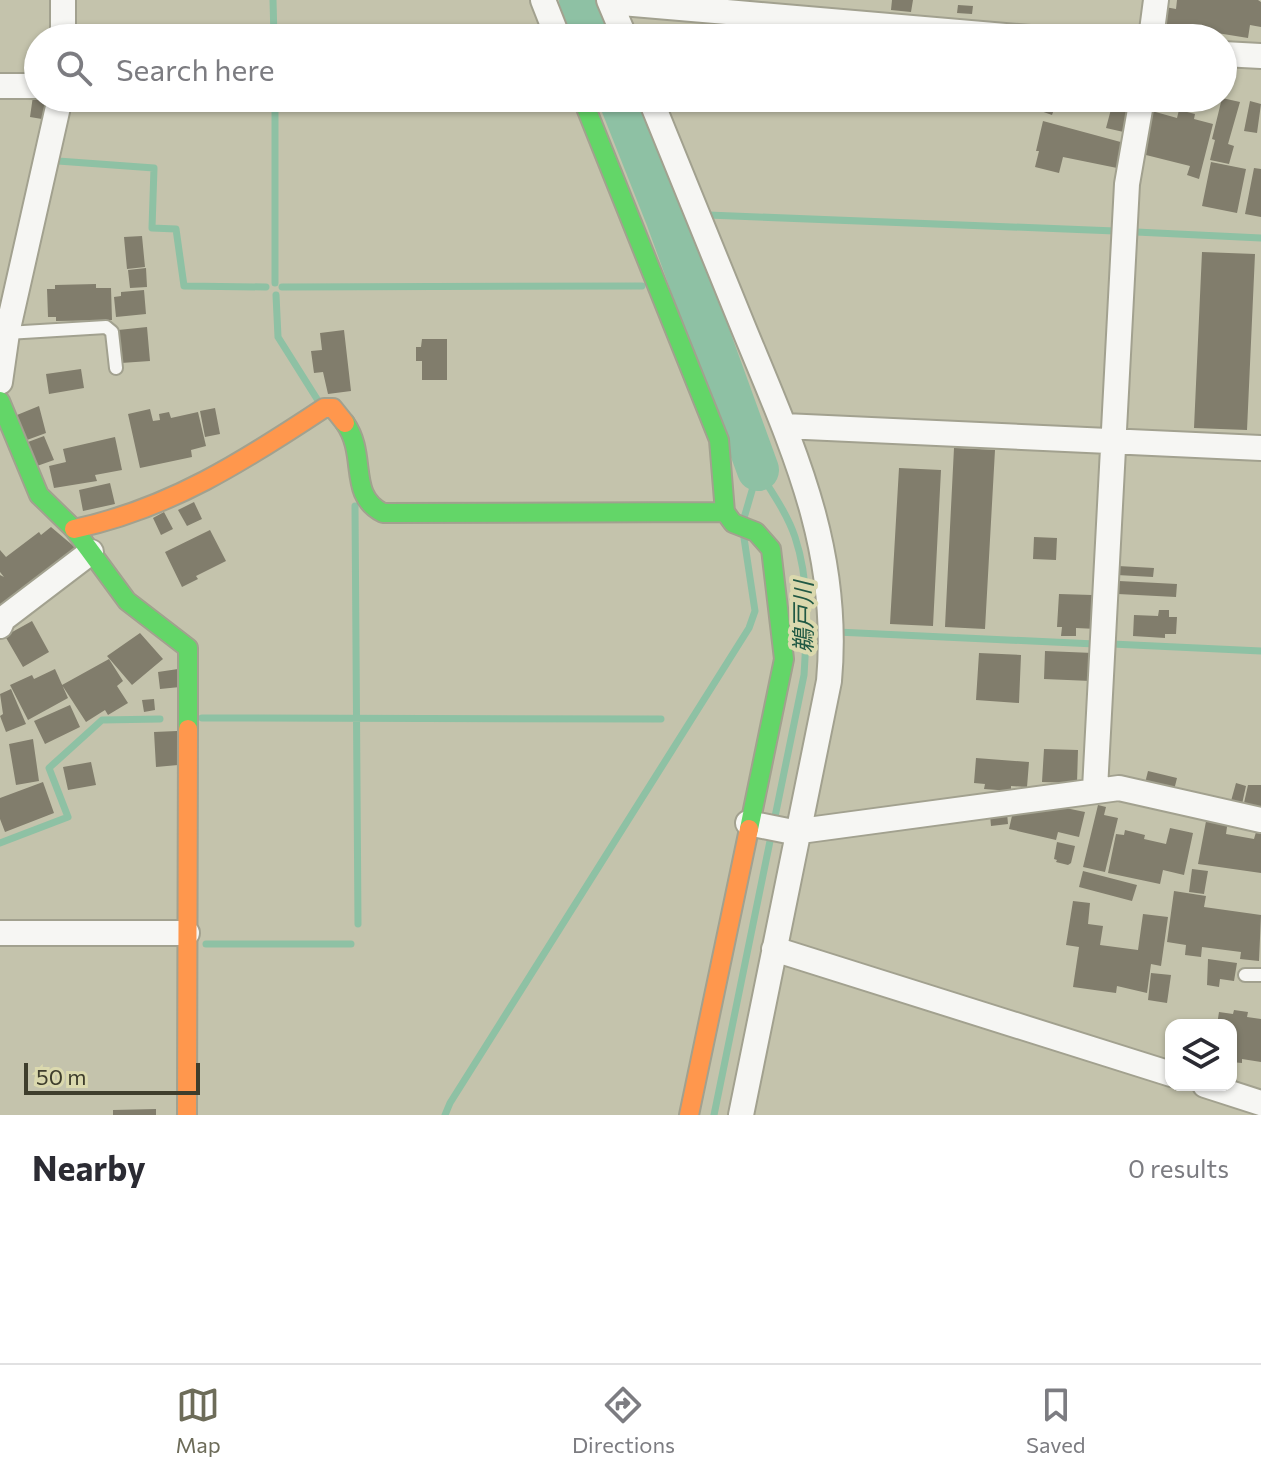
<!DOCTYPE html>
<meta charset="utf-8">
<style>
:root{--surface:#fff;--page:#f2f2f3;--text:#2b2b33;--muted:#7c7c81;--line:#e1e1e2;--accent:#6d6c59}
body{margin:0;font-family:Commissioner,"Noto Sans JP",sans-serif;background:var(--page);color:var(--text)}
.controls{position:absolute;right:24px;bottom:24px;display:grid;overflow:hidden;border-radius:16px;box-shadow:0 2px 6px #0004}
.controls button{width:72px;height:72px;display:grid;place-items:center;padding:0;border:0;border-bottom:2px solid var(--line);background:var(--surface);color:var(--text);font:40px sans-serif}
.scale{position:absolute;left:24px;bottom:20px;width:176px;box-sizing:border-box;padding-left:8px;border:4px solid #3e3d2c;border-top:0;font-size:22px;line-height:28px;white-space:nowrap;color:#3e3d2c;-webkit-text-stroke:6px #dbd9ae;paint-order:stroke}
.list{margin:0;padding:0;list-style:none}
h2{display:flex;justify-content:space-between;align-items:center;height:104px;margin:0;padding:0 32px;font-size:34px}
h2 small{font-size:26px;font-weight:400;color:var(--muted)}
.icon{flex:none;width:44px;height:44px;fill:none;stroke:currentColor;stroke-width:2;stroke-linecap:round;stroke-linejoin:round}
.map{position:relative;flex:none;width:1261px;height:1115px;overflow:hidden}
.search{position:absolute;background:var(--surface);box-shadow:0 2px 6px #0004;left:24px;right:24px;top:24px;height:88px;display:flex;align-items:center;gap:20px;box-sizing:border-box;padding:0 28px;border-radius:44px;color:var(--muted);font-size:30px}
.sheet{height:248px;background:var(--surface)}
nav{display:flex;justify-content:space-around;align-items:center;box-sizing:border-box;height:112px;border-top:2px solid var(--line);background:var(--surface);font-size:22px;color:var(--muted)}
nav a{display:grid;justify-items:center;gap:4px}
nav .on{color:var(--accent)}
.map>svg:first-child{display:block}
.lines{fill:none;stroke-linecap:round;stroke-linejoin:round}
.stream{stroke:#8ec1a4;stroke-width:7}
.river{stroke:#8ec1a4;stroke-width:42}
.building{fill:#817d6c}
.lane-casing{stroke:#a2a18f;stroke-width:16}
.street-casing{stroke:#a2a18f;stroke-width:28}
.fast-casing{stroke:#a2a18f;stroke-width:22}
.slow-casing{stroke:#a2a18f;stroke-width:22}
.lane{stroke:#f6f6f3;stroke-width:12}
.street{stroke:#f6f6f3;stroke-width:24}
.fast{stroke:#63d668;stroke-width:18}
.slow{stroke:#ff974d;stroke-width:18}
.labels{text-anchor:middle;stroke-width:8;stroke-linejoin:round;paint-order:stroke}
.water-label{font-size:24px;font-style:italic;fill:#215944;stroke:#dbd9ae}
</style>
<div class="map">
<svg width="1261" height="1115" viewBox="0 0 1261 1115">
<rect width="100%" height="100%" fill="#c4c3ac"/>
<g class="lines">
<path class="stream" d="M273,0L274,38
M581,3L594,0
M1029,28L1139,37
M275,98V283
M58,161L154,168L152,228L176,229L184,286L266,287
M708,215L1115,231
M667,219L676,217
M1136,232L1261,238
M282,287L642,286
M276,295L278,337L317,399
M355,506L358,924
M744,518L758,470
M837,632L1095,644
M1112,644L1261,651
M202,718L661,719
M0,843L68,817L49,768L102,720L160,719
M206,944H351
M445,1115L450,1103L749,628L755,611L744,538
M714,1115L804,675C807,628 810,582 795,537C787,513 771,491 758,470"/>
<path class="river" d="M580,0L595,38
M619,98L667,219L758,470"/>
</g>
<path class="building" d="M892,0H913L911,12L891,10Z
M1177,0H1258L1261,2V27L1250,25L1248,38L1217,33L1216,38L1182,33L1181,38L1160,36L1165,7L1176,9Z
M958,5L973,6L972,14L957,13Z
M33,96L52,99L48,120L30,117Z
M1042,98H1058L1052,115L1038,110Z
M1114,98H1137L1128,133L1106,128Z
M1159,98H1181L1177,112L1157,107Z
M1222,98L1240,102L1228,144L1234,146L1229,164L1210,160L1215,140L1212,139Z
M1250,101L1261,104L1257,133L1244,131Z
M1179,110L1195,114L1194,119L1213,124L1199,179L1187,175L1190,166L1142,154L1152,111L1177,118Z
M1043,121L1128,144L1122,169L1063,157L1059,173L1035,167L1039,151H1036Z
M1211,162L1246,169L1237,213L1202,206Z
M1254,168L1261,169V217L1245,214Z
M142,236L145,267L127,269L124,237Z
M1202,252L1255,254L1247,430L1194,428Z
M146,268L147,287L130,288L128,270Z
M96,284V288H111L112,320L56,321V317H48L47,289H55V285Z
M144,290L146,314L116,317L114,297L121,296V292Z
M147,327L150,361L121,363L118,330Z
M344,330L351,391L328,394L323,372L314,373L311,351L322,350L320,333Z
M422,339H447V380H422V361H416V347H421Z
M81,369L84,388L49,394L46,374Z
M39,406L46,433L27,440L17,415Z
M215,408L220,434L205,437L200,411Z
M150,409L153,421L160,420L159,414L169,412L171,418L198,412L206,446L191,450L192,457L140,468L128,414Z
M44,436L54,460L37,466L28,442Z
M115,437L122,470L95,475L97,481L54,488L49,466L66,462L63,449Z
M954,448L995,450L985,629L945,627Z
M899,468L941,470L933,626L890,624Z
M110,483L115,504L83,511L79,490Z
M194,502L202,519L187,526L178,510Z
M164,512L173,529L161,535L153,518Z
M51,527L77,549L0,611V575L4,577L0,572V550L6,557L39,532L41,535Z
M210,530L226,561L196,576L198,579L182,587L165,552Z
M1034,537L1057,538L1056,560L1033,559Z
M1118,566L1154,568L1153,577L1117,575Z
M1119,581L1177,584L1176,597L1118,594Z
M1059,594L1092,595V600L1098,601L1097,629L1076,628V636H1061L1062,627H1057Z
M1159,610H1169V617H1177L1176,634H1165V638L1133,636L1134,615L1158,616Z
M32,621L49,652L23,667L5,636Z
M140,633L163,659L132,685L107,656Z
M1045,651L1093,653L1091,681L1044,679Z
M979,653L1021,655L1019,703L976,700Z
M109,659L123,681L117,686L128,703L108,715L105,710L86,722L62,685Z
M55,669L68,698L28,720L10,685L32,675L34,679Z
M178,669L180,687L160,689L158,672Z
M11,689L26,724L6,732L0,716L3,714L0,694Z
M154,699L155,710L144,712L142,700Z
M70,705L80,727L45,744L34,721Z
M177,731L178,765L156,767L154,732Z
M33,739L39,781L16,785L9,744Z
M1044,749L1078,750L1077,783L1042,782Z
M976,758L1029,762L1027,787L1011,786V791L984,789L985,784L974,783Z
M91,762L96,785L68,790L63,767Z
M1148,771L1177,778L1174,790L1145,783Z
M43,782L54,813L5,832L0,819V798Z
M1236,783L1246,786L1242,804L1231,801Z
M1248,785H1261V807L1244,803Z
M1051,805L1085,812L1079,837L1058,832L1056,840L1009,829L1014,807Z
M1098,805L1106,807L1104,815L1118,818L1105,872L1083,867Z
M1007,813L1008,824L991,826L990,815Z
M1207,816L1228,820L1226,834L1254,839L1256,832L1261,833V873L1198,864Z
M1170,828L1193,833L1184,875L1163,870L1160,884L1108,873L1116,834L1124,835L1125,830L1145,835L1144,839L1166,844Z
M1057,842L1075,846L1071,863L1068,865L1056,862L1057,860L1054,859Z
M1192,869L1208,871L1204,894L1189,892Z
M1083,871L1137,885L1132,901L1079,887Z
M1174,891L1206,896L1204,907L1261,915L1259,961L1240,959L1241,952L1202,947L1201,957L1185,955L1186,945L1167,942Z
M1073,901L1090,903L1088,924L1103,926L1100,945L1138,950L1143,914L1168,917L1161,966L1151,964L1147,993L1117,986L1116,993L1073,987L1079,947L1066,945Z
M1208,959L1237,963L1234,981L1220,979L1219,987L1207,985Z
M1151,973L1171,975L1167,1003L1148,1000Z
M1234,1010L1248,1012L1247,1017L1261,1019V1062L1242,1059V1063L1231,1062V1025H1217L1219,1012L1233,1014Z
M156,1109V1115H113V1110Z"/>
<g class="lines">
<g class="lane-casing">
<path id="lane" d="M7,333L106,327L112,332L116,368
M1245,975H1261"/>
</g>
<g class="street-casing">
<path id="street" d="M63,0V38
M543,0L558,38
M609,0L625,38
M610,2L1030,38
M1151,38L1156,0
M1223,54L1261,56
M0,86H38
M650,98C681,175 713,252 744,329C793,448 841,549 829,681L741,1115
M0,382L7,333L60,98
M784,426L1261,448
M0,626L3,619L91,552
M1095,789L1127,184L1142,98
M748,823L793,832L1119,788L1261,820
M0,933H187
M774,949L1171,1074
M1205,1085L1261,1103"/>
</g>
<g class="fast-casing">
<path id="fast" d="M582,98L719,440L725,512L733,523L756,532L771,549L784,659L749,829
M0,401L39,495L74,529L127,601L188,648V729
M345,423C368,456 347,495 383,513L725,512"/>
</g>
<g class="slow-casing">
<path id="slow" d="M74,529C169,509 244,461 324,408H333L345,423
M187,1115L188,729
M689,1115L749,829"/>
</g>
<use href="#lane" class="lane"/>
<use href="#street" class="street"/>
<use href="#fast" class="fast"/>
<use href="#slow" class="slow"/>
</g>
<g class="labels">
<g class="water-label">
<text transform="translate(804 617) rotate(-90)" y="8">鵜戸川</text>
</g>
</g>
</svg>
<div class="controls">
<button><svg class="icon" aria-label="layers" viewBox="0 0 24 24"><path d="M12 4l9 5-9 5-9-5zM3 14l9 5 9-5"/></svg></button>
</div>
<div class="scale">50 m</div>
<div class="search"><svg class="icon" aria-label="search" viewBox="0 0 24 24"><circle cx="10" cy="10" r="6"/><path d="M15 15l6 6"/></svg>Search here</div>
</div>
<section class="sheet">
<h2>Nearby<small>0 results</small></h2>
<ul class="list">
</ul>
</section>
<nav>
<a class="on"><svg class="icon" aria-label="map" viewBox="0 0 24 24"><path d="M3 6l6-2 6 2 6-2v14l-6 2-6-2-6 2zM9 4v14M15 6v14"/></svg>Map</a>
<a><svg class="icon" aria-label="directions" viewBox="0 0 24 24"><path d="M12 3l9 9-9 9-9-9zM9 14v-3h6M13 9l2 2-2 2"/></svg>Directions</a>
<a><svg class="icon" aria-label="saved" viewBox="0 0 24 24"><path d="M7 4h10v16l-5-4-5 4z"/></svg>Saved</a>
</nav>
